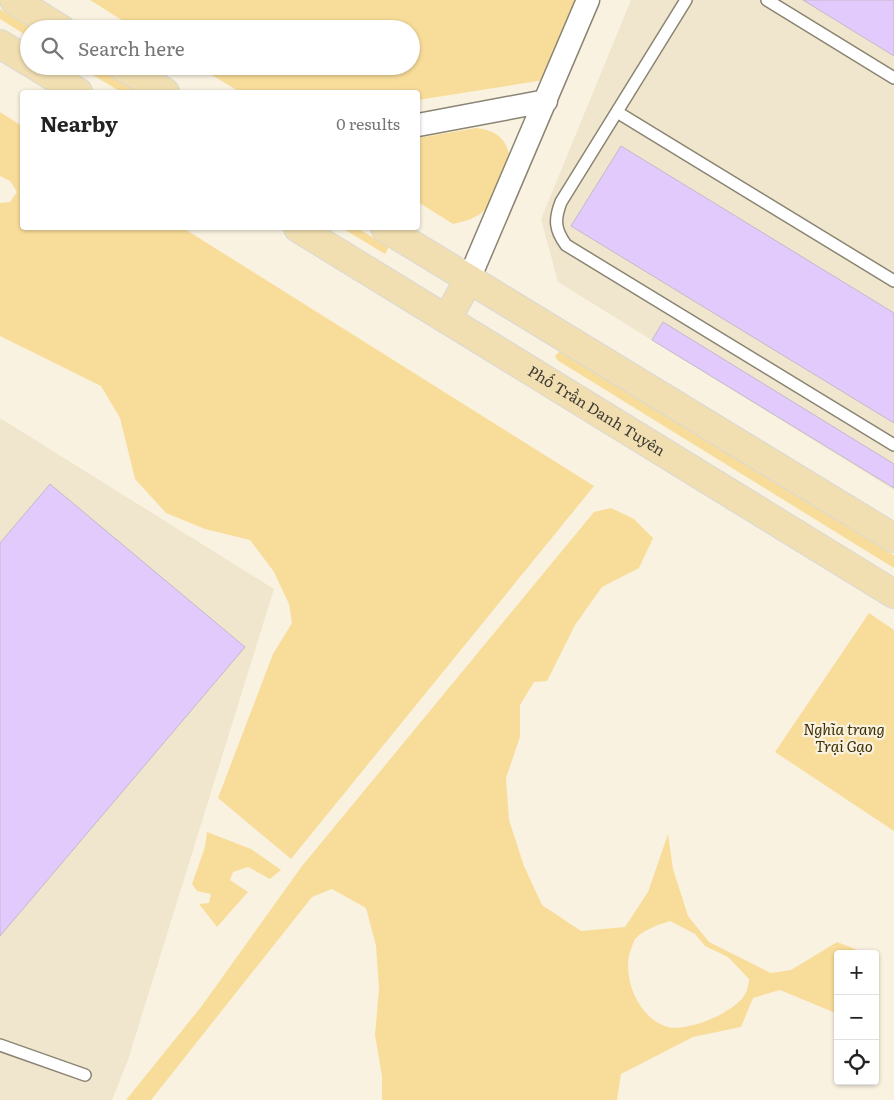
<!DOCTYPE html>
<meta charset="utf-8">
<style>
:root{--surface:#fff;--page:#f2f2f2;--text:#222;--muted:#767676;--line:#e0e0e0}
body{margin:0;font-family:Literata,serif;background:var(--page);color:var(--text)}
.controls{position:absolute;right:15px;bottom:15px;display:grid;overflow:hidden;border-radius:5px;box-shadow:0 1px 4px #0004}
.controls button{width:45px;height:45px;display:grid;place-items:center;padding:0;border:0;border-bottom:1px solid var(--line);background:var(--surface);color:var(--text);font:25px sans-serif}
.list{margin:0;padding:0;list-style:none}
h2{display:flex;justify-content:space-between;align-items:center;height:65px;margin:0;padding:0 20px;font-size:21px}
h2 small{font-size:16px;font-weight:400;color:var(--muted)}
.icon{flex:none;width:28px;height:28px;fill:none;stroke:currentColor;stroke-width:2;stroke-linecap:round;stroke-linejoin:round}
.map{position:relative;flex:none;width:894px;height:1100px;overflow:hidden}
.search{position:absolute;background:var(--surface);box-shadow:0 1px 4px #0004;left:20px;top:20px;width:400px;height:55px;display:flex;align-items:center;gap:12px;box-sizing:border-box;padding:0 18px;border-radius:28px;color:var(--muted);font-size:19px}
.panel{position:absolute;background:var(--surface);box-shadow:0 1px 4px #0004;left:20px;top:90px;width:400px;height:140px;border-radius:5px}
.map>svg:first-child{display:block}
.built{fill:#f0e6cd}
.green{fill:#f8dd9a;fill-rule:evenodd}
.building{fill:#e3cafd;stroke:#c1b9ca}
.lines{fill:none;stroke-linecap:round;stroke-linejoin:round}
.lane-casing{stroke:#8a8473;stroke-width:14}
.street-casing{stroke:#8a8473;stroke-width:25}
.primary-casing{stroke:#d8d8d6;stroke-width:30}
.lane{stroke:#fff;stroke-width:11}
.street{stroke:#fff;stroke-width:22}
.primary{stroke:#f1dfb2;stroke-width:28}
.labels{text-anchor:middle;stroke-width:4.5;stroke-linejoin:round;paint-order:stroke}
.street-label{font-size:15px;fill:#3e3b34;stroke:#faf2e0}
.park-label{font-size:15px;font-style:italic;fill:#3d2f03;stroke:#faf2e0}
</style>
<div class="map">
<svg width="894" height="1100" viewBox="0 0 894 1100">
<rect width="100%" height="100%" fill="#faf2e0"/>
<path class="built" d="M631,0H894V490L558,282L541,219Z
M0,418L274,589L128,1060L112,1100H0Z"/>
<path class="green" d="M90,0H577L544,80L418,100V92H240L197,66H411V29H136Z
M0,9L33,29H29V37L0,19Z
M78,66H94L137,92H121Z
M0,112L22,126V228H183L594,486L291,859L218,798L273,654L292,623L289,604L274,572L250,540L205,529L166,513L135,479L120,418L101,386L0,336V203L10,202L17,192L10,181L0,176Z
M476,128C496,130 508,139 510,160L489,206C480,217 467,221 453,224L418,202V138Z
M342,228H357L389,247L385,254Z
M561,350L894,555V568L557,360L555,356Z
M611,508L634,519L653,538L639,568L602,587L575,625L547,681L534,682L520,705V737L506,778L509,820L524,866L542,905L581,931L625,927L648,892L668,834L673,869L688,916L709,942L771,973L791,970L837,942L868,954H838V1014L780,990L753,998L741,1027L693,1037L621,1074L617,1100H382V1076L375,1035L379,989L376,946L366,908L332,889L312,897L151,1100H126L201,1007L302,866L594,512ZM670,921L695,934L705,946L728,957L749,979C748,997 738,1004 723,1013C712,1020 682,1031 668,1027C640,1020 622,979 630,952C632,948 633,941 636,938C645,929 658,925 670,921Z
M869,613L894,630V831L775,752Z
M207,832L251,849L281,870L270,879L248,867L233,872L230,880L248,892L217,927L199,904L209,903L211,894L197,891L192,884L205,847Z"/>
<path class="building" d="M803,0H894V56Z
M621,146L894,313V423L571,226Z
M663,322L894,464V488L652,340Z
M50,484L245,647L0,936V543Z"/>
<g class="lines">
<g class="lane-casing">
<path id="lane" d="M686,0L561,202C554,220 555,230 566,245L894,445
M767,0L894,78
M617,112L894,281
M0,1045L85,1075"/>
</g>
<g class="street-casing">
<path id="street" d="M418,125L546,101
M469,279L588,0"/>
</g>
<g class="primary-casing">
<g id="primary">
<path d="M14,0L61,29"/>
<path d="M0,44L29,62"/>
<path d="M36,66L78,92"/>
<path d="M122,66L165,92"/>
<path id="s1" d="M298,228L894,594"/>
<path d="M385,228L894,538"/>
<path d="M447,319L469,279"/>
</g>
</g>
<use href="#lane" class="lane"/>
<use href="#street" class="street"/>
<use href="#primary" class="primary"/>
</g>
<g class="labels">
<g class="street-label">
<text dy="5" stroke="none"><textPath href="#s1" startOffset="350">Phố Trần Danh Tuyên</textPath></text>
</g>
<g class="park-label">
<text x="844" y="735">Nghĩa trang<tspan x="844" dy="17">Trại Gạo</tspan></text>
</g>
</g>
</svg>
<div class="controls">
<button>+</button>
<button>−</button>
<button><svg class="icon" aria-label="locate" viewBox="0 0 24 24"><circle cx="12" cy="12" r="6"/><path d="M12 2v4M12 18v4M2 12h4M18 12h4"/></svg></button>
</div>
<div class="search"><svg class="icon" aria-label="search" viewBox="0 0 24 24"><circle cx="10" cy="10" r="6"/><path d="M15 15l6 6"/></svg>Search here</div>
<section class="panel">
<h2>Nearby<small>0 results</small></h2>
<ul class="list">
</ul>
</section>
</div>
